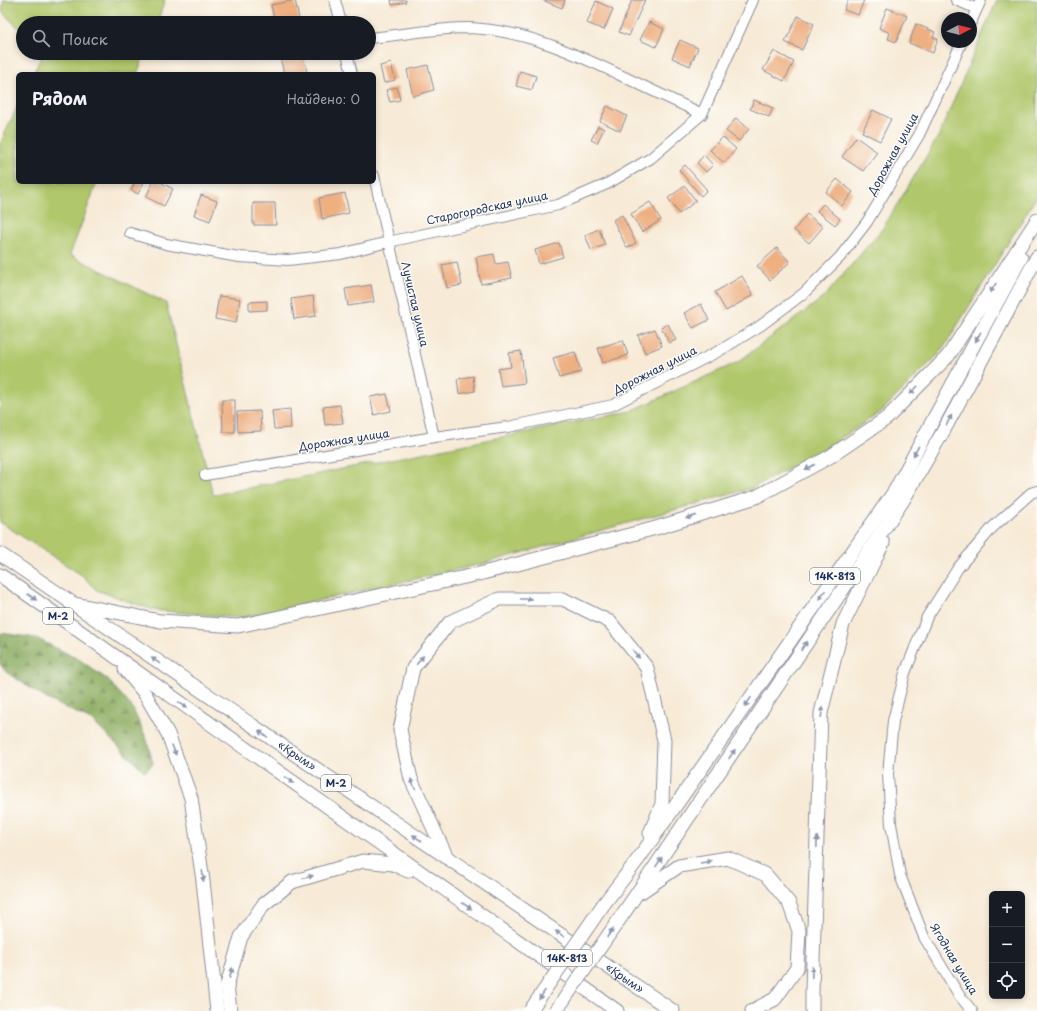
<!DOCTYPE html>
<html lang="ru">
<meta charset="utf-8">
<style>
:root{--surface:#171b24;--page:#242831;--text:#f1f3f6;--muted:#9ea1a6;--line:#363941}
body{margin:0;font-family:"Playpen Sans",sans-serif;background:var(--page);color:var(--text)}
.controls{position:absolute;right:12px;bottom:12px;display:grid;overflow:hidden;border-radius:6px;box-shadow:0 2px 6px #0003}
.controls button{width:36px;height:36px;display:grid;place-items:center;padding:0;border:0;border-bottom:1px solid var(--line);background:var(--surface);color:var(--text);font:20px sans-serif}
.compass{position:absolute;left:941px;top:12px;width:36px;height:36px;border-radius:50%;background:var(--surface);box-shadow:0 2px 6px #0003;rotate:83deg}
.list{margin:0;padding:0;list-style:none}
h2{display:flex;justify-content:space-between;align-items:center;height:52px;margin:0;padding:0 16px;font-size:17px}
h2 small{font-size:13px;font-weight:400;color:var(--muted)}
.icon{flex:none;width:22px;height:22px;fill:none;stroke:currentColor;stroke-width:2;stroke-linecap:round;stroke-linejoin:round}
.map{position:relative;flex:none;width:1037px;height:1011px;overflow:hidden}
.search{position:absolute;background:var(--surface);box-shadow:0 2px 6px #0003;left:16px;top:16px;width:360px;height:44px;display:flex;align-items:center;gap:10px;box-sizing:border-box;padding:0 14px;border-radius:22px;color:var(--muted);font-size:15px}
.panel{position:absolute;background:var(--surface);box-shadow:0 2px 6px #0003;left:16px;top:72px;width:360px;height:112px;border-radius:6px}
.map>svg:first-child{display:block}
.green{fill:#b0c76c;stroke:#667b65}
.forest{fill:url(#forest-firs);stroke:#546e5f}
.building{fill:#eeaf81}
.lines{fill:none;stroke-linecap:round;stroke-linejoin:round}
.minor-casing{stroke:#898c9a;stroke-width:12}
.major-casing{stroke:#898c9a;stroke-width:15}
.minor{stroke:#fff;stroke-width:10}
.major{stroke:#fff;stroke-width:13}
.major-bridge-casing{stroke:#898c9a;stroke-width:15;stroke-linecap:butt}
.major-bridge{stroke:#fff;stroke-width:13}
.oneway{fill:#8d97ae}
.labels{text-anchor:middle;stroke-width:3;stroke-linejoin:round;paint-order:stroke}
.shield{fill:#fdfcf7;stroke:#5f6c8c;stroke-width:1}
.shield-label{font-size:10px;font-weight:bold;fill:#1b2f5e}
.street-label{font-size:11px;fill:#1b2f5e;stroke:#fdfcf7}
</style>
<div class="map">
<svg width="1037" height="1011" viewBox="0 0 1037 1011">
<defs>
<pattern id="forest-firs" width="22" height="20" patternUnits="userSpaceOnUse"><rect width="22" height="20" fill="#8cac60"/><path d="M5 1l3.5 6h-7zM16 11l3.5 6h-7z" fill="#728c52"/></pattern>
</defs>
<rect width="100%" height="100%" fill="#fdfcf7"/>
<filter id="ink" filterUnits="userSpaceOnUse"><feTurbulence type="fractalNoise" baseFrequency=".025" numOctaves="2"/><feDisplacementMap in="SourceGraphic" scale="8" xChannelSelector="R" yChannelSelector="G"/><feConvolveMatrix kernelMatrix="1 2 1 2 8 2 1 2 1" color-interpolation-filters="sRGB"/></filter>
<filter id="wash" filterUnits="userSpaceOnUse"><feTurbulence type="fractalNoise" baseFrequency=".012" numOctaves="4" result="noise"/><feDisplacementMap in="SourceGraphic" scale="16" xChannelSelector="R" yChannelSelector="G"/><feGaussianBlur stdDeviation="0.9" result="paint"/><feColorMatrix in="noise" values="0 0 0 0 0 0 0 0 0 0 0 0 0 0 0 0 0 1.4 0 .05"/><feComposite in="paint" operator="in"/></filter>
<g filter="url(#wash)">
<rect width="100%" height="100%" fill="#f7ead6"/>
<path class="green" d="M4,0H165L157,23H23V32L2,12Z
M997,0H1037V196L941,352L881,412L826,448L752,488L482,564L241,618L153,610L96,590L83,576L0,522V144L18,105V182H97L70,255L166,303L213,495L631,411L738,362L824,297L883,228L938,137Z
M43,53H145L137,74H33Z"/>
<path class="forest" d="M1,633L36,638L80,660L108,680L132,707L147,740L153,764L145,772L91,720L47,699L6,672L0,664V636Z"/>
<g id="blocks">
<path class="building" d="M295,0L300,23H275L271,5Z
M391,0H406V2L392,5Z
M542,0H565L562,8Z
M632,0H645L629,36L619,32Z
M848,0H864L858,15L844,10Z
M596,1L613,9L604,30L587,23Z
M887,8L907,16L896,42L888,39L890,33L879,28Z
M798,16L814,24L802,50L785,42Z
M649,22L664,29L656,47L640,40Z
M916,24L935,32L933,37L938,39L933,53L909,43Z
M680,40L698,48L690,66L672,58Z
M774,51L794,62L784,81L763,70Z
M279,53H302L307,72L296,74H284Z
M391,63L395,80L384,83L380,66Z
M428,65L434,90L413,96L407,70Z
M520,71L536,76L532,90L516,86Z
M397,87L400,100L390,102L386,90Z
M754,100L773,108L769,117L750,109Z
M607,106L627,116L620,131L600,121Z
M873,110L891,119L880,141L862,132Z
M736,118L749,129L739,141L726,131Z
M598,126L604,129L597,143L591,140Z
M723,137L736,149L724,163L710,150Z
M856,137L877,152L863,171L842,157Z
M704,155L713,165L706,172L697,163Z
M685,165L707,190L701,196L679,170Z
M837,179L853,192L842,206L826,192Z
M135,182H144L138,194L131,190Z
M153,182H160L173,189L164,206L146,197Z
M685,186L696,201L679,214L668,198Z
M345,193L349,213L322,219L319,198Z
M201,195L217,201L210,221L194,215Z
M650,202L661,220L642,232L631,214Z
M253,203H275L276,225H253Z
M823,204L840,219L835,225L817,211Z
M807,214L823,227L809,243L794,230Z
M622,215L636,243L627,248L613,220Z
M599,229L605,245L591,250L585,235Z
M559,243L563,257L539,264L535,250Z
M777,248L790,262L770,280L757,266Z
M494,254L496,264L508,262L512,278L481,284L476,257Z
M457,262L462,285L447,288L442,265Z
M742,276L753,295L726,311L715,292Z
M371,285L374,302L348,306L345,289Z
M219,296L240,299L236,323L215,319Z
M313,296L316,316L294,319L291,299Z
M267,301V310L249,311V302Z
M701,304L709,320L693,328L684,313Z
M668,324L676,340L669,343L661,327Z
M655,329L662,346L645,353L638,335Z
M623,340L628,355L603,363L598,348Z
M521,351L525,383L501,386L498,369L511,367L509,353Z
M575,352L581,372L559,378L553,358Z
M473,376L475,391L459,394L457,379Z
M387,394L391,411L374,415L370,397Z
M222,400H235V432H223Z
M340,405L343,423L325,425L323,407Z
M290,409L291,428L274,429L272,411Z
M260,411L261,431L238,432L237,412Z"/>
</g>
</g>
<g filter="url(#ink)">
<use href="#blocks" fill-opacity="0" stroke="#898c9a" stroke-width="1"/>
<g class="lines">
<g class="minor-casing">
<path id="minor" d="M335,0L341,23
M956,0L977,9
M971,22L981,0
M369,38C402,35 435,28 469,28C524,30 574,53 622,76C649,89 675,101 702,114
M347,53L352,74
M374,176L434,437
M130,233L166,244L239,257L288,260L341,254L388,242L558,205L607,184L651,158L702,114L753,0
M205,475L434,437L508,427L613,405L719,351L760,326L804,293L840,257L867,222L919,135L962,42
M972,1011L959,995L924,937L900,875L891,824L888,774L893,721L905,673L927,617L958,568L993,527L1031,493L1037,491"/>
</g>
<g class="major-casing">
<g id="major">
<path id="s1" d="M0,554L673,1011"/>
<path d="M0,575L617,1011"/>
<path d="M70,603L160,621L238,626L479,574L656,528L756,497L831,456L887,418L948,356L1037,220"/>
<path d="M125,669L145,694L168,734L191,798L203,881L217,1011"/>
<path d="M447,858L411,779L400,730L413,668L450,622L499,599H563L610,622L647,668L664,740L662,804L650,833"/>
<path d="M641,892L679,866L728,858L766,875L789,903L799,931L797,968L775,999L752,1011"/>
<path d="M603,905L639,858L894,492L1021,258"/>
<path d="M621,917L902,502L944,430L1037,257"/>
<path d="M230,1011L227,985L241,937L263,905L292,882L363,861L393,864L408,871"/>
<path d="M812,1011V991L821,713L843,624L883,543"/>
</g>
</g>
<use href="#minor" class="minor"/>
<use href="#major" class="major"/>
<g class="major-bridge-casing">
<path id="major-bridge" d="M530,1011L603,905
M556,1011L621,917"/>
</g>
<use href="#major-bridge" class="major-bridge"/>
</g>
<defs><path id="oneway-solid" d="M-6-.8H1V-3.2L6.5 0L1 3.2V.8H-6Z"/></defs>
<g class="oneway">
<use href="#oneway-solid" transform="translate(993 288) rotate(123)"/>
<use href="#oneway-solid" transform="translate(978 337) rotate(119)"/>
<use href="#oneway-solid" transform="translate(914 390) rotate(134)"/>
<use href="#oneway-solid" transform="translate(949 420) rotate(-62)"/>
<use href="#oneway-solid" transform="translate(916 451) rotate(119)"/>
<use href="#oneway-solid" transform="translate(810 467) rotate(152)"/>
<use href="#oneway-solid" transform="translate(691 517) rotate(163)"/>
<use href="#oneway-solid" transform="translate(822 595) rotate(125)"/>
<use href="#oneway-solid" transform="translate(32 597) rotate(35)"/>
<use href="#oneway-solid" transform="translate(526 599)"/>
<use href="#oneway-solid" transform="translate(804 646) rotate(-56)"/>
<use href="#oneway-solid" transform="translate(636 654) rotate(51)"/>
<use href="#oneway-solid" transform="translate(420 660) rotate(-51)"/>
<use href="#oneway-solid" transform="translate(156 661) rotate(-146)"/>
<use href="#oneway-solid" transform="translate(748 702) rotate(125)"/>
<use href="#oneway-solid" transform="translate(183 705) rotate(35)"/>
<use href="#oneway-solid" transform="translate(822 712) rotate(-82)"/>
<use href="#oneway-solid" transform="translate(263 734) rotate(-146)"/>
<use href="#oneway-solid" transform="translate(174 750) rotate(69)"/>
<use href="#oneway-solid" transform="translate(732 754) rotate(-56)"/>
<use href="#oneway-solid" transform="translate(289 780) rotate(35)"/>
<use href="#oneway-solid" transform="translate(413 784) rotate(-114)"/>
<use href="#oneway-solid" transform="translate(417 838) rotate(-146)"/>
<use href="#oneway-solid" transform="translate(817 842) rotate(-88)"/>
<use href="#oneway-solid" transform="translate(659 862) rotate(-56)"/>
<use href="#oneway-solid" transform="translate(706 862) rotate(-10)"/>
<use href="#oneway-solid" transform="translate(203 876) rotate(82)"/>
<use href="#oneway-solid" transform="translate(308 877) rotate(-16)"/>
<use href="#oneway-solid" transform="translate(467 906) rotate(35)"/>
<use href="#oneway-solid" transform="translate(610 933) rotate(-56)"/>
<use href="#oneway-solid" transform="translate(560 934) rotate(-146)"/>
<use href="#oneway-solid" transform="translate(812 972) rotate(-88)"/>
<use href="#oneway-solid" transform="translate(231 973) rotate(-74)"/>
<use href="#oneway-solid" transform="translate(542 995) rotate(124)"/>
</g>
</g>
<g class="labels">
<g class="shield">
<rect x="810" y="568" width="50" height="16" rx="3"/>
<rect x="43" y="608" width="30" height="16" rx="3"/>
<rect x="321" y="775" width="30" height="16" rx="3"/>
<rect x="542" y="950" width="50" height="16" rx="3"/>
</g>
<g class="shield-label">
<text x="835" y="580">14К-813</text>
<text x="58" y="620">М-2</text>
<text x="336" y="787">М-2</text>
<text x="567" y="962">14К-813</text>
</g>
<g class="street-label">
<text transform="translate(893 154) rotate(-61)" y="4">Дорожная улица</text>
<text transform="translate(487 208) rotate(-12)" y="4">Старогородская улица</text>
<text transform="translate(415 304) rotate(77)" y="4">Лучистая улица</text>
<text transform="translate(655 370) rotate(-27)" y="4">Дорожная улица</text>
<text transform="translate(344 440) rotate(-9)" y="4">Дорожная улица</text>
<text dy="4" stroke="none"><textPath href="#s1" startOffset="359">«Крым»</textPath></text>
<text transform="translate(954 959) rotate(59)" y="4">Ягодная улица</text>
<text dy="4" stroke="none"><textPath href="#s1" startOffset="755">«Крым»</textPath></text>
</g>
</g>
</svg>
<div class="controls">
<button>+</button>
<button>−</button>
<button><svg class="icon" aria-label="locate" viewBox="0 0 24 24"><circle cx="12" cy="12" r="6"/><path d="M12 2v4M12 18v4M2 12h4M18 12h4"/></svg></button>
</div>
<svg class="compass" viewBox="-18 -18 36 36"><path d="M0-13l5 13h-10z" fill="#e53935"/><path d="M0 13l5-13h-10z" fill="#9ea1a6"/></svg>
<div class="search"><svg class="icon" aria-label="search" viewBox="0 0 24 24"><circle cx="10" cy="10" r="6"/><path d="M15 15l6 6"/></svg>Поиск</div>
<section class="panel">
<h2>Рядом<small>Найдено: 0</small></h2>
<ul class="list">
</ul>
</section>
</div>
